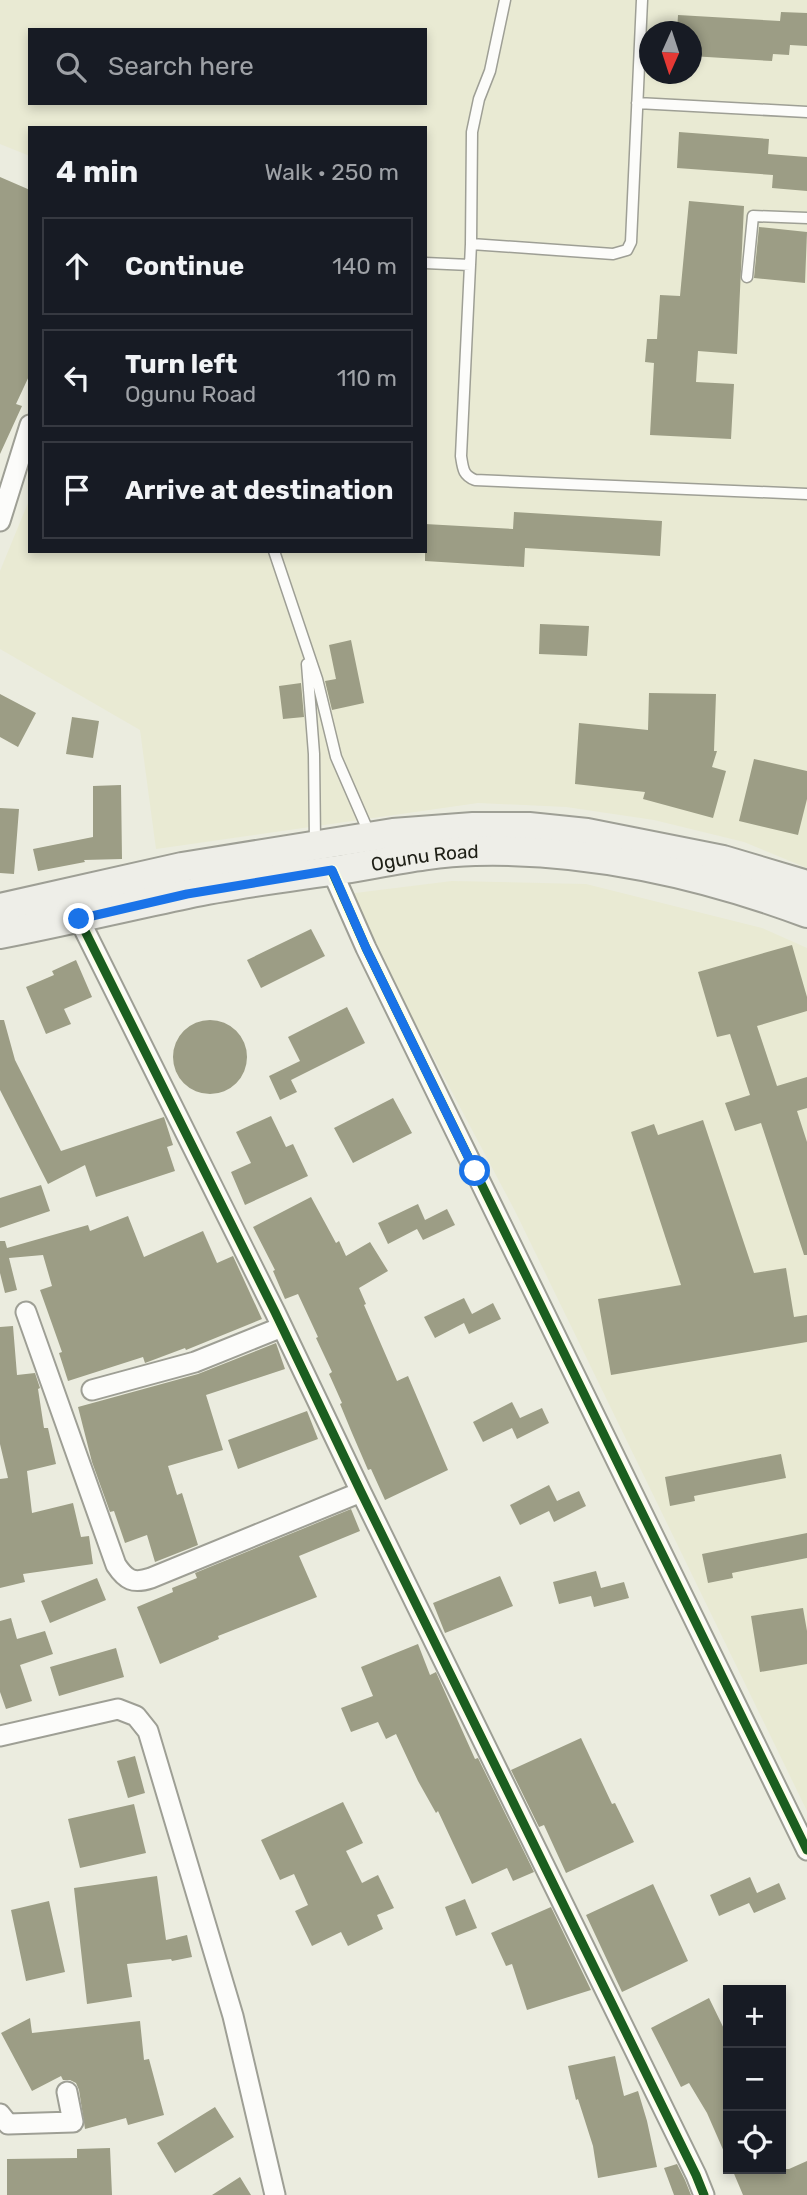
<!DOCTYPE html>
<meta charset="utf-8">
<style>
:root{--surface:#171b24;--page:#20242c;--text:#f1f3f6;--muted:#9ea1a6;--line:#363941}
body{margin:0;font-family:Rubik,sans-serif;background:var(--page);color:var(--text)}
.controls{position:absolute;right:21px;bottom:21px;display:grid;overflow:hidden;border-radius:0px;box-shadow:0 4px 10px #0003}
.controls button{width:63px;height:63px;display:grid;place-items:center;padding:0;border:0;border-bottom:2px solid var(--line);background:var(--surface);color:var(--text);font:35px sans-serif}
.compass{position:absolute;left:639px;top:21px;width:63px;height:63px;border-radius:50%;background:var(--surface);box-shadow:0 4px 10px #0003;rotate:183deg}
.stop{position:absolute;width:21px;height:21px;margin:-16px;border:5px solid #1a73e8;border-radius:50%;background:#fff}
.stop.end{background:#1a73e8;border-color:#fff;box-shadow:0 2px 7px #0008}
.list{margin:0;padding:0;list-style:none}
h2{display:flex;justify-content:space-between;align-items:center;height:91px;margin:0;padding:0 28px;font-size:30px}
h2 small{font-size:23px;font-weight:400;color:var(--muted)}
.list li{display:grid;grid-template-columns:46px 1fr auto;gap:21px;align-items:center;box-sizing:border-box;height:98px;margin:0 14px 14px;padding:0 14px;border:2px solid var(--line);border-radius:0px}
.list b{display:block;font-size:26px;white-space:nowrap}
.list p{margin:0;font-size:23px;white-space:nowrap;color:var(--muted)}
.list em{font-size:23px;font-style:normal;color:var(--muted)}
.icon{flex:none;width:38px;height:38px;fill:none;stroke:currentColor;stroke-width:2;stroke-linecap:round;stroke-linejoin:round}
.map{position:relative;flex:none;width:807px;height:2195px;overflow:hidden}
.search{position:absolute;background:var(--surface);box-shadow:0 4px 10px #0003;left:28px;top:28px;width:399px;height:77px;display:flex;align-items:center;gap:18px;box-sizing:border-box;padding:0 24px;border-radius:0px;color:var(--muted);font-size:26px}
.panel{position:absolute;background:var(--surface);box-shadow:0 4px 10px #0003;left:28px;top:126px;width:399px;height:427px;border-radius:0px}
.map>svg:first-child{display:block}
.built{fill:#e9ead3;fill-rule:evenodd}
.building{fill:#9c9d85}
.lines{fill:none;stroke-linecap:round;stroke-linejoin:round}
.lane-casing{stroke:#9e9f95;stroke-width:13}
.street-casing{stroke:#9e9f95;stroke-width:23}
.secondary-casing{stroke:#9e9f95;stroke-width:32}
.lane{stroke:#fcfcfa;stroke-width:10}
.street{stroke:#fcfcfa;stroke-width:19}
.secondary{stroke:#eeeee8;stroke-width:28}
.cycleway-casing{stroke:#fdffe6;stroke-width:13}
.cycleway{stroke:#1b5e20;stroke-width:9}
.route{stroke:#1a73e8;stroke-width:9}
.labels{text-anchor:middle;stroke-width:7;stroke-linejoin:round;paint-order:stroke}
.street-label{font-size:19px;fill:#1e1f16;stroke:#fdffe6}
</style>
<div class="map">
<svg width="807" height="2195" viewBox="0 0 807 2195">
<rect width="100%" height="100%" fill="#ebecdf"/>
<path class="built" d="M0,0H807V868L744,842L654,820L566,807L478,803L156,849L140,730L0,649V571L30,498V551H425V128H30V156L0,144ZM30,30H425V103H30ZM650,32H692V74H650Z
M452,881L586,884L762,928L807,948V1811L515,1211L347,894Z"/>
<path class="building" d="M781,12L807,13V46L790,45L789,55L773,54L772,61L691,56V32H677L678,15L780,21Z
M679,132L769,139L768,154L807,157V191L772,188L773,175L677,168Z
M0,177L30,190V374L16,404L22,406L0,454Z
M689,201L744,206L737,354L698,351L696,382L734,384L731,439L650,435L654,363L645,362L647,339H657L660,295L680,296Z
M759,227L807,232L805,283L754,278Z
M514,512L662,521L660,556L525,548L524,567L425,561V524L513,529Z
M540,624L589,626L587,656L539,654Z
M351,640L364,703L332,710L325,681L336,679L329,645Z
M301,683L304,717L283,719L279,686Z
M649,693L716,694L714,751H717L712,767L726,771L713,818L643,799L645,792L575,784L579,723L648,730Z
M0,694L36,713L18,747L0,737Z
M72,717L99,721L93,758L66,754Z
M754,759L807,771V799L798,835L739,821Z
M121,785L122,859L84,860L85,862L38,871L33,849L93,837V786Z
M0,808L19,809L14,874L0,873Z
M311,929L325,956L261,988L247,960Z
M792,945L807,997V1011L757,1026L777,1086L807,1077V1108L797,1111L807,1142V1255H804L761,1123L735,1131L725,1103L750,1095L730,1034L717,1037L698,972Z
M76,960L92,997L64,1009L71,1024L46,1034L26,987L54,975L52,971Z
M347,1007L365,1043L291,1080L297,1092L280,1100L269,1076L300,1061L288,1037Z
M173 1057a37 37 0 1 1 74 0a37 37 0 1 1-74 0Z
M0,1020H4L15,1060L61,1151L164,1117L173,1145L167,1147L175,1171L96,1197L85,1165L48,1184L0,1090Z
M393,1098L412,1133L353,1163L334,1128Z
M271,1116L286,1147L293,1144L308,1176L245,1205L231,1172L251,1163L236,1132Z
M703,1120L754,1273L786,1268L794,1317L807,1315V1342L611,1375L598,1299L681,1285L631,1132L654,1124L658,1135Z
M41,1185L50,1211L0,1228V1198Z
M311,1197L336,1243L339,1241L346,1256L370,1242L388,1271L359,1288L366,1304L364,1305L397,1381L408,1376L448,1470L385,1500L371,1469L368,1470L352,1433L340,1404L342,1403L329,1374L332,1372L316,1338L318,1337L298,1294L285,1299L273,1271L275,1270L253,1227Z
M418,1204L425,1220L447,1209L455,1225L423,1240L417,1229L388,1244L378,1223Z
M128,1216L144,1257L203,1231L217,1263L233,1256L262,1319L186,1350L185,1348L145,1363L143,1357L68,1381L59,1353L62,1352L40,1290L52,1286L43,1255L9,1258L17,1290L5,1293L0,1273V1241H5L7,1248L88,1225L90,1231Z
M464,1298L472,1314L493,1303L501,1319L469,1334L464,1323L435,1338L424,1317Z
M13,1326L17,1375L35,1373L40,1388L38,1389L44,1428H48L56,1464L27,1471L32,1513L73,1503L81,1537L89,1536L93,1564L23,1574L25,1582L0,1588V1479L8,1478L0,1444V1327Z
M276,1343L285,1369L206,1395L223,1450L168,1466L177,1495L182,1493L198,1545L155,1562L147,1535L125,1543L114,1511L110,1512L92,1462L78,1407L198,1374Z
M512,1402L520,1418L542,1408L549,1423L517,1439L512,1428L483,1442L473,1422Z
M307,1411L318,1439L238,1469L228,1440Z
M781,1454L786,1478L694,1496L695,1501L670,1506L665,1477Z
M549,1485L557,1501L579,1491L586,1506L554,1522L549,1511L520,1525L510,1505Z
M351,1509L360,1531L299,1556L317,1597L218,1636L219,1639L160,1664L137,1607L173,1592L172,1588L197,1578L195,1573Z
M807,1533V1558L732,1573L733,1578L708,1583L702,1554Z
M596,1571L601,1588L624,1582L629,1598L594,1607L591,1596L559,1604L553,1582Z
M500,1576L513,1606L445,1633L433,1603Z
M97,1578L106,1600L50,1623L41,1601Z
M803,1608L807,1631V1664L760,1672L751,1616Z
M11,1618L17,1639L45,1631L53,1654L20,1665L32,1701L6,1709L0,1692V1621Z
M418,1644L430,1675L436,1672L475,1759L478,1758L534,1872L513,1881L507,1868L472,1884L438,1811L436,1813L418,1781L396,1734L386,1739L378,1722L351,1732L341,1708L373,1696L361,1667Z
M116,1648L124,1677L59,1696L50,1667Z
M581,1738L612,1804L615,1803L634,1842L566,1873L544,1825L539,1827L511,1770Z
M135,1756L145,1793L128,1798L117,1761Z
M343,1802L363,1843L346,1851L362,1883L378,1875L394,1908L377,1915L383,1929L348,1946L341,1932L312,1946L295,1911L308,1905L294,1874L280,1880L261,1840Z
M134,1804L146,1853L80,1868L68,1819Z
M157,1876L166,1940L187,1935L192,1957L172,1961L171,1959L127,1964L132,1997L87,2004L74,1888Z
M750,1877L757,1893L779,1883L786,1899L754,1913L749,1903L719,1916L710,1895Z
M653,1884L688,1961L622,1992L586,1915Z
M465,1899L477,1928L456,1936L445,1907Z
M49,1901L65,1972L26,1981L11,1910Z
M551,1907L591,1990L527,2010L512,1964L506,1966L491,1933Z
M709,1998L728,2037V2161L707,2113L689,2083L681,2087L651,2028Z
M30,2018L32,2033L140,2021L144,2060L149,2059L164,2115L128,2125L126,2118L85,2129L79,2090L76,2083L70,2080H63L61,2076L32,2091L1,2033Z
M615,2056L624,2096L638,2091L647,2121L657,2167L598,2178L593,2146L578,2099L576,2100L568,2066Z
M215,2107L234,2137L175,2173L157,2143Z
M110,2148L112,2195H7V2159L77,2158V2149Z
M807,2161V2195H743L732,2169H789Z
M677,2164L685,2180L691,2195H674L664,2168Z
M240,2177L251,2195H212Z"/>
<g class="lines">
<g class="lane-casing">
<path id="lane" d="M505,0L490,71L479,99L472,132L471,244L461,456C463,469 463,475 475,480L807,494
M637,103L807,112
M471,244L613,254L627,250L631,242L642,0
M425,263L470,265
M747,277L753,216L807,218
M274,551L317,679L336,757L370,835
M307,664L314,754L315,842"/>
</g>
<g class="street-casing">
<path id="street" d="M0,521L30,425
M332,871L366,948L807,1850
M79,919L275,1312L361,1492L696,2175L704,2195
M26,1312L116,1565C126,1580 133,1584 151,1578L361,1492
M92,1390L195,1362L282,1327
M0,1736L118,1709L136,1716L148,1731L233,2016L275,2195
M0,2114L8,2124L73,2122L67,2092"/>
</g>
<g class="secondary-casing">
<g id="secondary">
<path d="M0,908L182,867L393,833L473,827H529L587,833L723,860L807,885"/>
<path id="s1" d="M0,934C63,922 124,907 187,894C239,883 291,877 344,869C387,862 431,852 475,851C587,848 703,874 807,913"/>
</g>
</g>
<use href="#lane" class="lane"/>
<use href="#street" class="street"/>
<use href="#secondary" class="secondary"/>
<g class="cycleway-casing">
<path id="cycleway" d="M332,871L366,948L807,1850
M79,919L275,1312L361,1492L696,2175L704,2195"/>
</g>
<use href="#cycleway" class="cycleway"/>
</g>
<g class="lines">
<path class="route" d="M79,919L187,894L332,870L366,948L475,1171"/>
</g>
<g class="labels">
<g class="street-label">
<text dy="7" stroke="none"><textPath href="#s1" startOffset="432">Ogunu Road</textPath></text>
</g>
</g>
</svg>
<div class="controls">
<button>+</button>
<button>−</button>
<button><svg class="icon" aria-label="locate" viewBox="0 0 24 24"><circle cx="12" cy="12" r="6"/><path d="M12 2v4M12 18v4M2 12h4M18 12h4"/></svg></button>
</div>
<svg class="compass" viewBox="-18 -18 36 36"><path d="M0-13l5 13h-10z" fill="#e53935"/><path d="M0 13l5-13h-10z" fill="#9ea1a6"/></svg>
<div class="stop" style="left:475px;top:1171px"></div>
<div class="stop end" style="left:79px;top:919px"></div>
<div class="search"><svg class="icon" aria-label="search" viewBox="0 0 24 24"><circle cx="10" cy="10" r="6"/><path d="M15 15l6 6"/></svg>Search here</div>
<section class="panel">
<h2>4 min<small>Walk · 250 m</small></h2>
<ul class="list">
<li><svg class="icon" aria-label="ahead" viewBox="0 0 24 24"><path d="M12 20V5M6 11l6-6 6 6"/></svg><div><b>Continue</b></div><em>140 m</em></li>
<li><svg class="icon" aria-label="left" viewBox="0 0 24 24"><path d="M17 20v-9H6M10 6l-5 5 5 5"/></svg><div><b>Turn left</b><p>Ogunu Road</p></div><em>110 m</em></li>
<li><svg class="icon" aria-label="arrive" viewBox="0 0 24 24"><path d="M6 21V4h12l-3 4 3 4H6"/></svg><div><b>Arrive at destination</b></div></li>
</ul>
</section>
</div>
